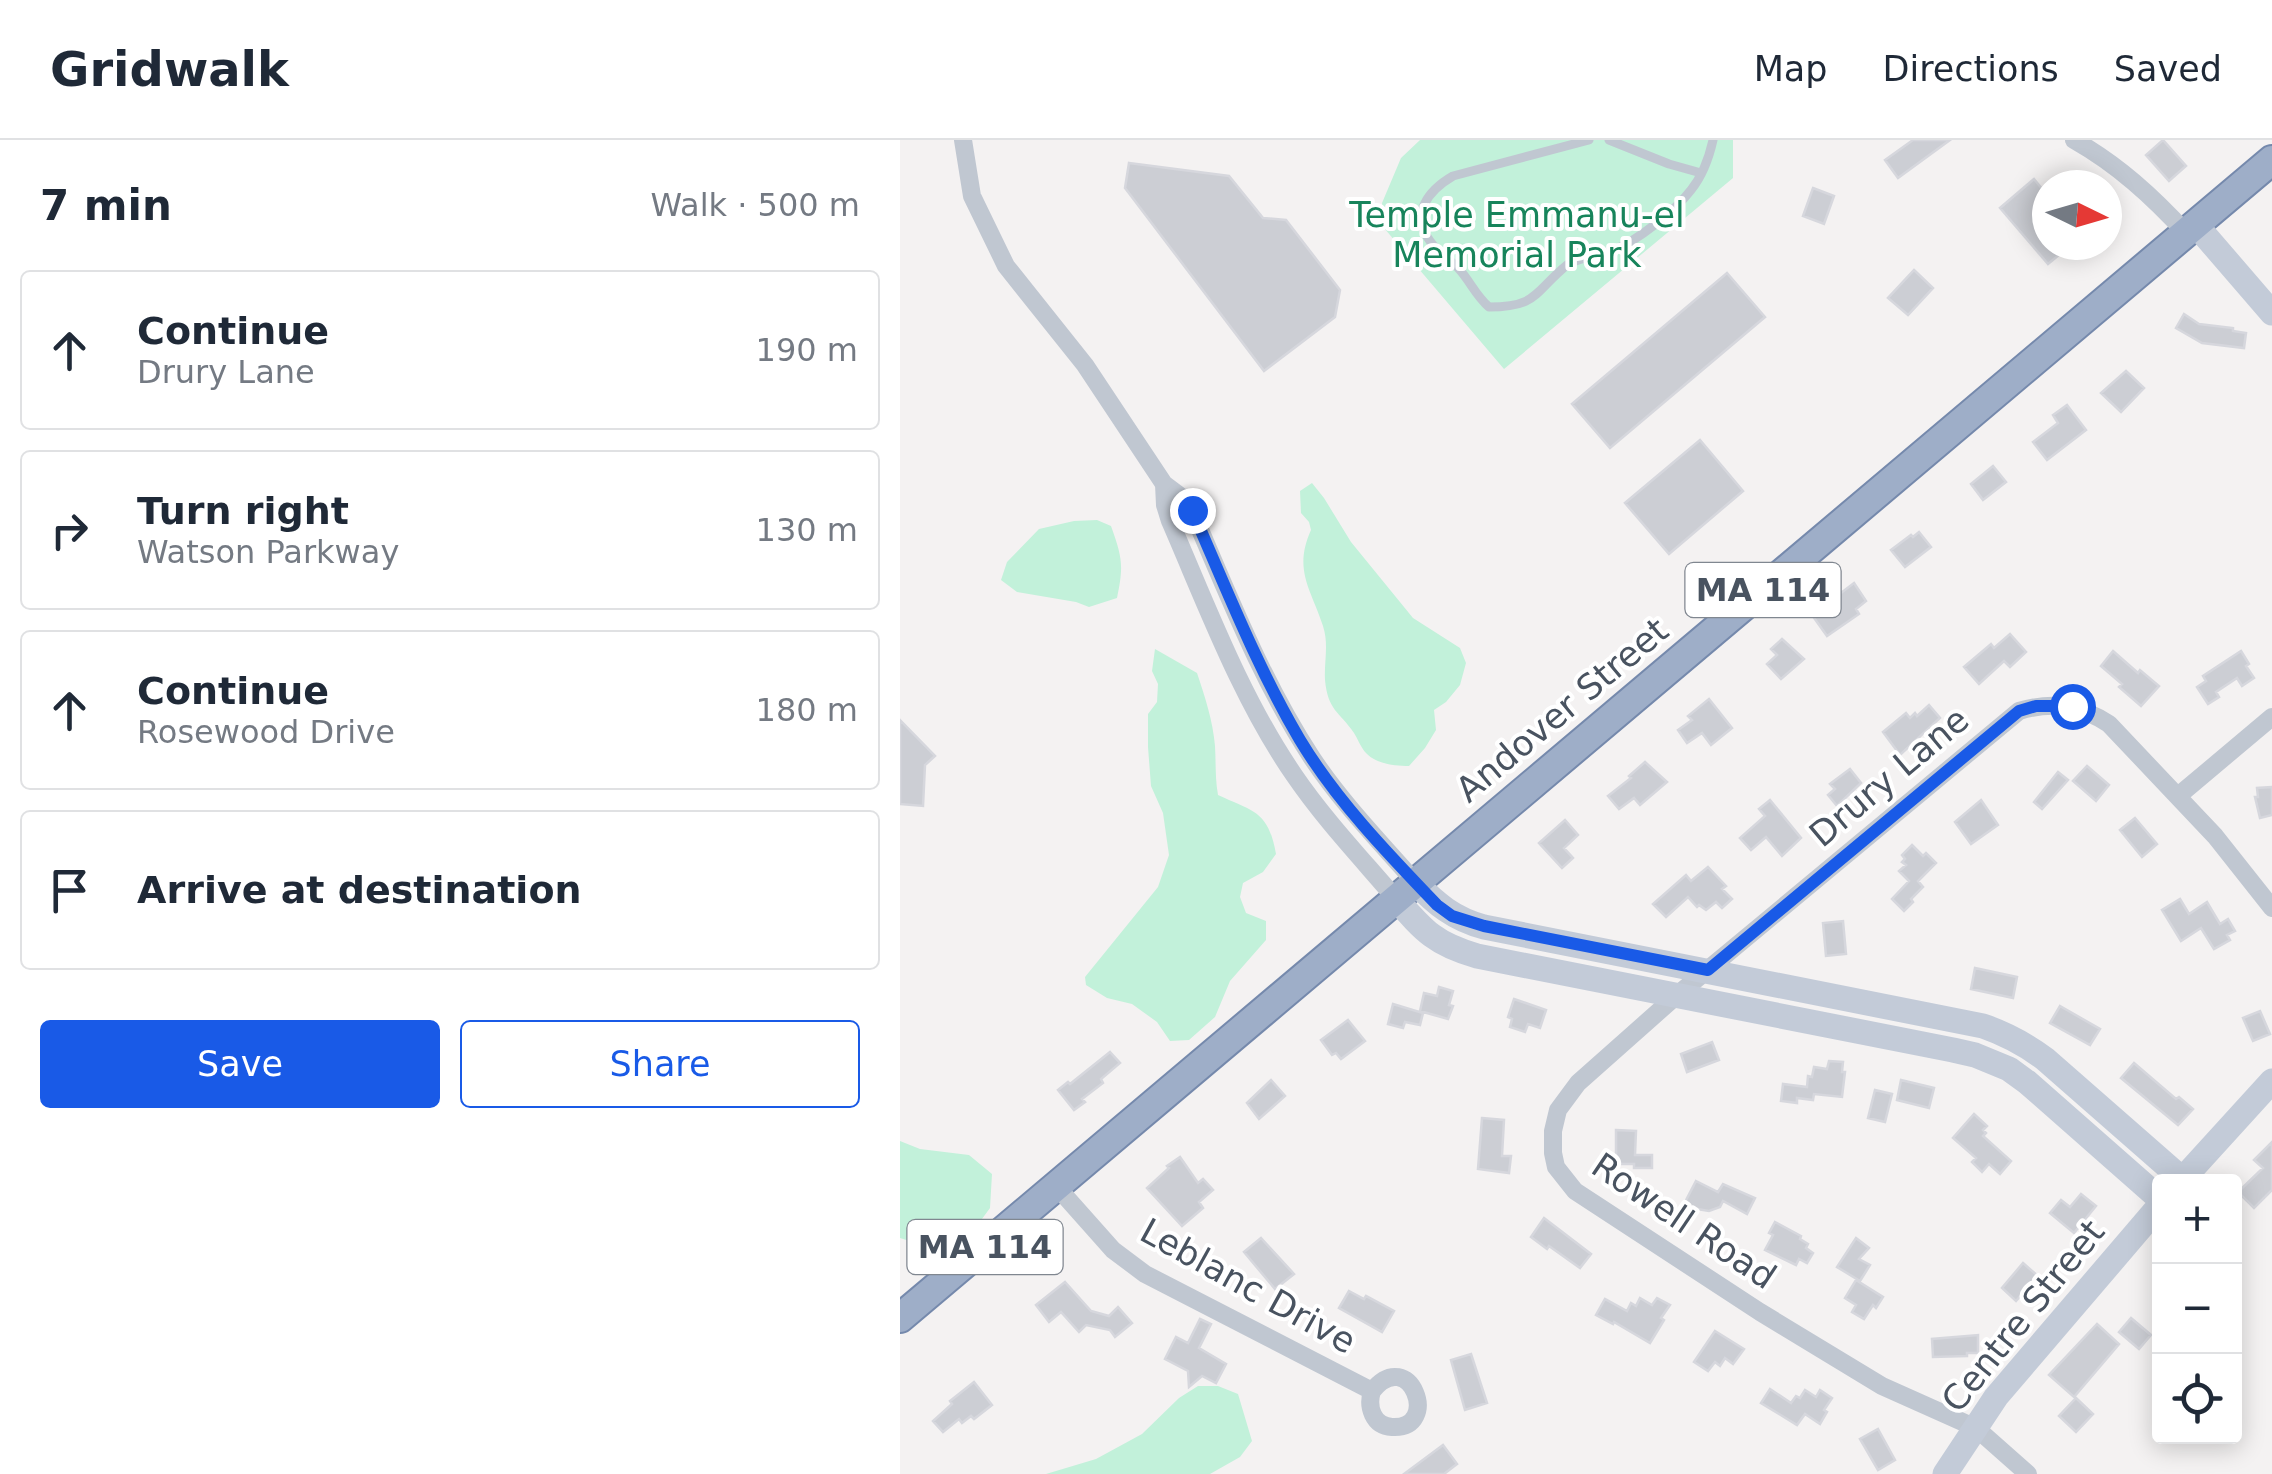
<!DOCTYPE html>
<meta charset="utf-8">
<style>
:root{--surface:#fff;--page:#f2f2f3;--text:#1f2937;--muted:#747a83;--line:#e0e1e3;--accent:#195ae7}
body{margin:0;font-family:"DejaVu Sans",sans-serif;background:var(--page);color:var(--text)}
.controls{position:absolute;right:30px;bottom:30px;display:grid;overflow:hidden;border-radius:10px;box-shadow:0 5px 25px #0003}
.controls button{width:90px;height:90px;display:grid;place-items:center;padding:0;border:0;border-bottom:2px solid var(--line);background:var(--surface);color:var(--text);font:50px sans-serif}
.compass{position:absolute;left:1132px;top:30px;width:90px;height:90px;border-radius:50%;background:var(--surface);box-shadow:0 5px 25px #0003;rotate:95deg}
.stop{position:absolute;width:30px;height:30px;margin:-22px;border:8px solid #195ae7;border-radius:50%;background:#fff}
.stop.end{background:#195ae7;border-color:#fff;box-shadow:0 2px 10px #0008}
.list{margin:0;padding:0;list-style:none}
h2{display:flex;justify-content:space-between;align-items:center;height:130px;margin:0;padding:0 40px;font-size:42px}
h2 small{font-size:32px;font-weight:400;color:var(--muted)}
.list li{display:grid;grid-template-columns:65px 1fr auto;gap:30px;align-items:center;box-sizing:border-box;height:160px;margin:0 20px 20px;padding:0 20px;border:2px solid var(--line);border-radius:10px}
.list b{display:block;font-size:38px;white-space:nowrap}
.list p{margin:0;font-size:32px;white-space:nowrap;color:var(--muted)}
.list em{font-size:32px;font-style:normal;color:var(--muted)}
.actions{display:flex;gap:20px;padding:30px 40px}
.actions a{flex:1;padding:22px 0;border:2px solid var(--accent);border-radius:10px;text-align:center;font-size:35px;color:var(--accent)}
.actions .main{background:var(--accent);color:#fff}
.icon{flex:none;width:55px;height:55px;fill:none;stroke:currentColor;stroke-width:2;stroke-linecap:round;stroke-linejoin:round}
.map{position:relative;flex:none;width:1372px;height:1334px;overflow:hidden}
header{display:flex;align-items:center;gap:60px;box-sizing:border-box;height:140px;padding:0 50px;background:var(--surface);border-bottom:2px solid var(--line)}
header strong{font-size:48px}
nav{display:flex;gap:55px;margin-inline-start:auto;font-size:35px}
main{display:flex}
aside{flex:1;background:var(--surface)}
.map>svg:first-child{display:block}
.green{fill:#c2f1da}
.building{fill:#ccced4;stroke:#d6d7dd;stroke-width:2.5}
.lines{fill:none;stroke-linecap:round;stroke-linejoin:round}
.trunk-casing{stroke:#7589ac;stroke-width:32}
.service{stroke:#c0c7d1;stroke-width:9}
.minor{stroke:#c0c7d1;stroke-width:18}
.secondary{stroke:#c3cbd8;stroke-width:25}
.trunk{stroke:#9eaec8;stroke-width:28}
.route{stroke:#195ae7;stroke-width:12}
.labels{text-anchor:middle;stroke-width:8;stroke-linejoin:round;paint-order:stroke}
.shield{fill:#fff;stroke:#808790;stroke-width:2.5}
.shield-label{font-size:32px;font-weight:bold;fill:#495360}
.park-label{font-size:35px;fill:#17845b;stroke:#fff}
.street-label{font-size:35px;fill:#495360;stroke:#fff}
</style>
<header>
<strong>Gridwalk</strong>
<nav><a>Map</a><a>Directions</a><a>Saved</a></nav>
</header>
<main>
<aside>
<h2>7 min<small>Walk · 500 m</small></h2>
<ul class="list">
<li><svg class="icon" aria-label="ahead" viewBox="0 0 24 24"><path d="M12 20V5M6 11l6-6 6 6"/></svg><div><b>Continue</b><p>Drury Lane</p></div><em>190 m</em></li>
<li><svg class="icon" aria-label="right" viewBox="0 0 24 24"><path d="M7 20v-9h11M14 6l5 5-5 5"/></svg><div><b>Turn right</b><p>Watson Parkway</p></div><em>130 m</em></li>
<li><svg class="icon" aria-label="ahead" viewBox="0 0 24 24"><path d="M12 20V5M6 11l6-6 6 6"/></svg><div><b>Continue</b><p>Rosewood Drive</p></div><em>180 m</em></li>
<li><svg class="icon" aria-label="arrive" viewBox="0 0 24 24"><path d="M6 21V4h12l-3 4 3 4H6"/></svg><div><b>Arrive at destination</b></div></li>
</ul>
<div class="actions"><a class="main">Save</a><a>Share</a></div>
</aside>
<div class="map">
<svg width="1372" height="1334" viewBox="0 0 1372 1334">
<rect width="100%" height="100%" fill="#f4f2f2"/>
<path class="green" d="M520,0H833V38L604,229L484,88L482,63L501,18Z
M412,343L424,358L451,402L513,478L560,508L566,523L560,545L546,562L534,570L536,590L525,608L509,626C495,626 476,624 466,613C461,608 458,599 454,593C439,571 428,571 425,540C424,521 429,505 423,486C411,449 393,430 411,390L409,382L401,373L400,351Z
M197,380L211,386C222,417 224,425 217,458L189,467L176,462L117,452L101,440L107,422L139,389L174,381Z
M255,509L297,533C305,557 313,581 315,606C316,623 315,638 318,655C355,672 368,671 376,714L363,732L343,743L340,757L346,773L366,781V800L330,841L315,877L289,900L270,901L257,882L232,864L207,858L186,845L185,837L258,747L269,715L263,673L251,646L248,607V574L257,562L258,544L252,531Z
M0,1001L20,1009L69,1015L92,1034L90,1068L79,1083L50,1101L16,1103L0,1098Z
M298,1246H318L338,1254L352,1301L340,1317L310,1334H146L196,1319L242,1294L279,1258Z"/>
<path class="building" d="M1013,0H1050L998,38L985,20Z
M1263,0L1286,26L1269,41L1246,15Z
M229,23L329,36L363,78L386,80L440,150L435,177L364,231L225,48Z
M1134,39L1147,55V105H1171L1148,124L1100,68Z
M913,48L934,56L924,84L903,76Z
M1014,130L1033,148L1008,175L988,158Z
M827,133L865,177L710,308L672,264Z
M1284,174L1299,184L1333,188V191L1346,193L1344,208L1302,203L1276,188Z
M1226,231L1244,248L1221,272L1201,253Z
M1167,265L1186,290L1147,320L1133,302L1158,283L1153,275Z
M800,300L843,351L769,414L725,363Z
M1093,326L1106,342L1083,360L1071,344Z
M1019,392L1031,407L1005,427L991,410L1011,395L1013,397Z
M954,443L966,461L956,469L959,474L927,496L912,475Z
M1110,494L1126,512L1110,527L1104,521L1079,544L1064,527L1091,504L1094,508Z
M882,499L904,519L881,539L867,524L877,515L871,509Z
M1213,511L1238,533L1240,530L1259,546L1241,566L1219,547L1222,544L1201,526Z
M1341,511L1349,524L1346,526L1354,538L1342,546L1337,538L1316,552L1319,557L1308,564L1297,547L1306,541L1303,536Z
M809,559L832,588L811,605L802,593L787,603L778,590L792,580L788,576Z
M1029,565L1040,578L1000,615L983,592L1006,573L1010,578L1015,573L1017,576Z
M0,580L35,616L25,625L23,666L0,664Z
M745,622L767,642L740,665L734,658L719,669L708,656L731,638L729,636Z
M1187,626L1209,645L1196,661L1173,641Z
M950,629L961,643L937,666L928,655L935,649L930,644Z
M1158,632L1168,640L1142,669L1134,662Z
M1372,647V675L1360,678L1355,657H1358L1357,648Z
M870,660L901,698L882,716L866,697L851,710L840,698L865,676L859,669Z
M1081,660L1098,685L1071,704L1055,682Z
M1235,678L1257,704L1242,717L1220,690Z
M665,680L678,695L664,708L673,718L662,728L639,703Z
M1012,705L1023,716L1026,713L1036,723L1018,741L1023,747L1011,759L1013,762L1004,771L992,759L1009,741L999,731L1006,725L1002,722L1005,719L1002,715Z
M808,727L826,746L822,749L832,759L822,768L816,762L806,770L799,765L797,767L788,757L766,777L753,764L786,735L791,741Z
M1280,759L1289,774L1307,762L1320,784L1328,779L1335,791L1327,795L1330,800L1314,809L1301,788L1281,801L1262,770Z
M943,781L946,814L926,816L923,783Z
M1075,828L1117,837L1113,858L1071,849Z
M539,847L553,851L549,865L553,866L548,879L520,871L524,853L537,856Z
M614,859L646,870L640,888L628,884L625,892L610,887L612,879L608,877Z
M493,864L523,873L520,885L505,882L503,888L488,884Z
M1160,866L1200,889L1190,905L1150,883Z
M1360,871L1370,894L1353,901L1343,878Z
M448,880L465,901L441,919L436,913L432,915L421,900Z
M812,902L819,920L787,932L781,914Z
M210,912L220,923L201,939L203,943L182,959L185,962L174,970L158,950L168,942L170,944Z
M929,921L943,922L942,932H945L942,957L914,954L913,960L897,958V963L881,961L883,944L907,947L908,936L912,937L914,927L927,929Z
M1234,923L1276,959L1279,957L1293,969L1278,985L1221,938Z
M371,940L385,956L359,979L347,963Z
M1001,940L1034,948L1029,968L997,960Z
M975,950L992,954L985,982L968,978Z
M1074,974L1087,986L1083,990L1086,993L1083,996L1111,1021L1100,1034L1089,1024L1082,1032L1072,1022L1076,1018L1053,998Z
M582,978L604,980L602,1016H611L609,1033L578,1029Z
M716,990L736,991L735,1015H752V1028H734V1024H716Z
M1372,1002V1050L1354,1068L1338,1052L1363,1028L1354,1020Z
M280,1017L298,1043L303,1039L313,1050L299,1062L303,1068L282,1086L247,1048L269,1028L267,1026Z
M796,1041L818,1052L823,1044L855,1058L847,1074L823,1061L820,1067L809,1071L797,1069L796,1074L783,1066Z
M1181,1054L1196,1066L1174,1093L1150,1073L1161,1060L1170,1067Z
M644,1078L691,1114L680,1128L649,1106L647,1109L631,1097Z
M875,1082L901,1096L900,1099L908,1104L906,1108L913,1113L907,1123L899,1119L896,1125L865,1110L873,1095L869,1093Z
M361,1098L394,1134L375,1149L344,1112Z
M956,1098L969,1108L959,1119L970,1125L960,1141L937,1127Z
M1123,1123L1138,1136L1116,1161L1102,1148Z
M956,1140L983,1157L976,1168L973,1165L964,1179L952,1172L956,1165L945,1158Z
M165,1142L191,1171L209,1176L218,1167L232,1183L215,1197L210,1190L186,1185L179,1192L161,1172L149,1182L136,1165Z
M449,1151L464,1159L466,1156L494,1171L482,1192L439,1168Z
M740,1158L752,1165L757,1158L770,1165L761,1178L764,1180L750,1203L714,1182L713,1184L696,1175L705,1159L727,1171L731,1163L736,1166Z
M1231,1178L1251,1195L1239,1209L1219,1192Z
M300,1179L311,1184L299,1208L326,1224L316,1243L302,1236L289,1247L288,1231L265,1219L276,1197L288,1203Z
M1197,1184L1219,1204L1174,1257L1149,1235Z
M815,1191L844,1209L833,1224L825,1218L820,1226L815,1222L808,1231L794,1222Z
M1078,1195V1213H1067V1216L1033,1217L1032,1199Z
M571,1214L587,1263L565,1270L551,1220Z
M74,1242L92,1265L74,1279L71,1276L62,1283L59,1279L43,1292L33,1281L52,1264L50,1261Z
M870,1249L891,1263L896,1256L900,1258L905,1250L916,1257L920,1250L932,1258L924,1270L927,1272L920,1284L905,1274L897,1285L861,1263Z
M1176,1258L1193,1274L1176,1292L1159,1276Z
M978,1289L995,1320L978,1330L960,1299Z
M543,1305L557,1324L544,1334H504Z"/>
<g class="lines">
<g class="trunk-casing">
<path id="trunk" d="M0,1178L1372,20"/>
</g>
<path class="service" d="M689,0L553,36C529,50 509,74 530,101C537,112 550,119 559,129C570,141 576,156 589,167C638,167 634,152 667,125C679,117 698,116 712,111C737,101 775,71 791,50C803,35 809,18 813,0
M709,0L769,24L801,33"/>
<path class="minor" d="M63,0L72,56L106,126L185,225L264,344L280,356L292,371C328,454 362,542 412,618C442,663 480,702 515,742
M1174,0C1218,25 1252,56 1287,94
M264,344L265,365L270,381C307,466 341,558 394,635C424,679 461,718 496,759
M1278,656L1372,577
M157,1047L213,1110L245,1134L472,1251C510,1204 542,1290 492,1287C473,1286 467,1267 472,1251
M1128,1334L1076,1288L982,1246L860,1172L675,1051L656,1027L653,1013V991L658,970L678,943L776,856L1119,571C1153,561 1180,565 1209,584L1315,696L1372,768"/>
<path class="secondary" d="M1296,85L1372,173
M515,742C536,764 554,779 584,787L1083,886C1106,894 1125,904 1145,919L1282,1039
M496,759C524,791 535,804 577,816L1053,910L1075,915L1109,929L1127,942L1260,1059
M1280,1042L1372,941
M1045,1334L1096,1257L1260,1065"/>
<use href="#trunk" class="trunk"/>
</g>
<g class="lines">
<path class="route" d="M292,370C326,448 357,527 400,600C436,660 488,714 537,765L552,776L584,786L808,830L1119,571L1136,566H1172"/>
</g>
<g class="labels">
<g class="shield">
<rect x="785.5" y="423" width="155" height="54" rx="8"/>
<rect x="7.5" y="1080" width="155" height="54" rx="8"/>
</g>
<g class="shield-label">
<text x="863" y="461">MA 114</text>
<text x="85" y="1118">MA 114</text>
</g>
<g class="park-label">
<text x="617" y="87">Temple Emmanu-el<tspan x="617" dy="40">Memorial Park</tspan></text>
</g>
<g class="street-label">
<text transform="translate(662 570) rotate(-40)" y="12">Andover Street</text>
<text transform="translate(989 637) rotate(-40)" y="12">Drury Lane</text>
<text transform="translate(784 1081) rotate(34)" y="12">Rowell Road</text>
<text transform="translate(348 1146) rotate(29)" y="12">Leblanc Drive</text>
<text transform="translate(1123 1176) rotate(-51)" y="12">Centre Street</text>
</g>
</g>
</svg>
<div class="controls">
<button>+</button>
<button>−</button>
<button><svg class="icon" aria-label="locate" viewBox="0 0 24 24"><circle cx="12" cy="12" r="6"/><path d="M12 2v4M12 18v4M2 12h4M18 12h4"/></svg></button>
</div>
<svg class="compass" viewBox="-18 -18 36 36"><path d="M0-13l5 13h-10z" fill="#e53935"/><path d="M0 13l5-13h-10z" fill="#747a83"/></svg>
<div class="stop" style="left:1172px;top:566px"></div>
<div class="stop end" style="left:292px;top:370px"></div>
</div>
</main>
